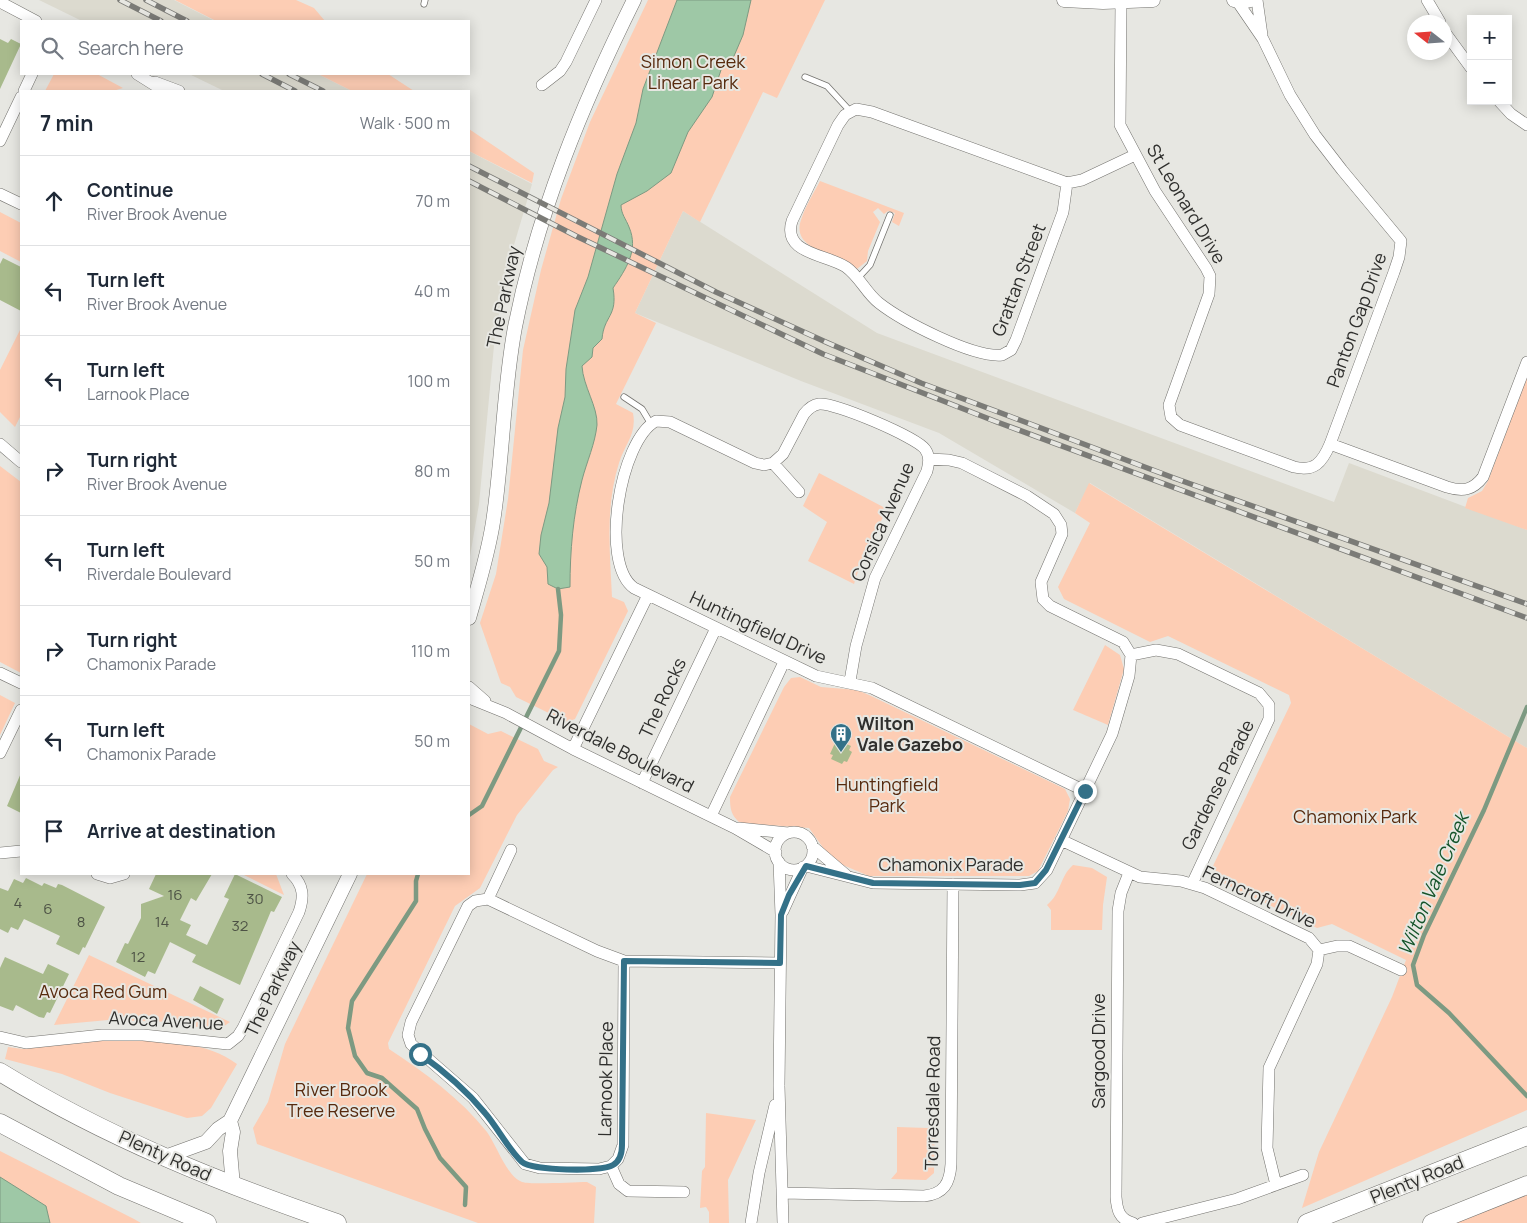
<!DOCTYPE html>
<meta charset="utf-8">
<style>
:root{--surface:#fff;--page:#f2f2f3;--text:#1f2937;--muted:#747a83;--line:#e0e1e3}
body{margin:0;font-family:Manrope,sans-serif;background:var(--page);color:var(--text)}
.controls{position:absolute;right:15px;top:15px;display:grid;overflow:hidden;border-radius:0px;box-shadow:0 2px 12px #0003}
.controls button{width:45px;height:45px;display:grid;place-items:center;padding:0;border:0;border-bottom:1px solid var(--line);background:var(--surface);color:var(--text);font:25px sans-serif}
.compass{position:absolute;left:1407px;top:15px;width:45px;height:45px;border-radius:50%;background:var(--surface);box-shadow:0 2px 12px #0003;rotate:287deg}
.stop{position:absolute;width:15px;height:15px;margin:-11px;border:4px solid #347188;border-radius:50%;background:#fff}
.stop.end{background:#347188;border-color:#fff;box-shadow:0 1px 5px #0008}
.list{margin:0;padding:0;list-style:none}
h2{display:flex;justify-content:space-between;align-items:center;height:65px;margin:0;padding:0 20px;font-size:21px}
h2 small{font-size:16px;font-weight:400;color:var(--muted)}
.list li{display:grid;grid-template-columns:32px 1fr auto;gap:15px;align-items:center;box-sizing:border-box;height:90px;padding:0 20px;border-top:1px solid var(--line)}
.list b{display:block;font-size:19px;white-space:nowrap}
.list p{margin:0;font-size:16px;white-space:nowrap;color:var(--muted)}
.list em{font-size:16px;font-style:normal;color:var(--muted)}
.icon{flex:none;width:28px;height:28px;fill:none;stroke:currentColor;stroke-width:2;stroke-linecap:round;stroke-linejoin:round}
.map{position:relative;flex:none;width:1527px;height:1223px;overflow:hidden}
.search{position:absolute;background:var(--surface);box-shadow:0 2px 12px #0003;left:20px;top:20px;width:450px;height:55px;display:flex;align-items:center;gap:12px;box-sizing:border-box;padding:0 18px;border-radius:0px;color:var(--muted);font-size:19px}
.panel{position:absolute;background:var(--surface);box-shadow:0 2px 12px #0003;left:20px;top:90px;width:450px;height:785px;border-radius:0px}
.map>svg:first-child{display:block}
.built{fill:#dcdacf}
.green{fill:#fdcdb4}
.water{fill:#9ec8a6;stroke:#7d9a82}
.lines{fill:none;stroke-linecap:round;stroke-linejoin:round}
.stream{stroke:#7d9a82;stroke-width:4.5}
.building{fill:#a8ba8c}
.service-casing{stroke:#73726e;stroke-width:7}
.minor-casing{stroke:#73726e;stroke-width:12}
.tertiary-casing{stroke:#73726e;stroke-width:15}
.trunk-casing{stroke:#73726e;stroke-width:19}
.service{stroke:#fff;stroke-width:5.5}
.minor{stroke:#fff;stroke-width:11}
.tertiary{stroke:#fff;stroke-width:14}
.trunk{stroke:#fff;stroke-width:18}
.rail-casing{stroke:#7b7b77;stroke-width:5.5}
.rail{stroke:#e7e7e2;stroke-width:4;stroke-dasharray:11;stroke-linecap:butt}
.route{stroke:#347188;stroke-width:6}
.labels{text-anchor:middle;stroke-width:4;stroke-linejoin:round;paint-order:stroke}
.number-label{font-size:15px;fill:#4d5245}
.park-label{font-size:18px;fill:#572a0e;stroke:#e7e7e2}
.street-label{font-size:18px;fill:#2f2f2d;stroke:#e7e7e2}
.poi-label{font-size:18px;font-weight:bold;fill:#2f2f2d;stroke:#e7e7e2;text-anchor:start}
.water-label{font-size:19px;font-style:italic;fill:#14542a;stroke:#e7e7e2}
</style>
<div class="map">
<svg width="1527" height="1223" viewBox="0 0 1527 1223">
<rect width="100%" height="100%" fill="#e7e7e2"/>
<path class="built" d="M39,0H174L215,21H82Z
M189,74H318L352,91H224Z
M469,151L532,184L511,255L495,335L479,504L469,562Z
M683,211L877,333L1334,502L1349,463L1527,530V748L1090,483L1075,513L939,433L801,381L635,313Z"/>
<path class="green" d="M175,0H296L314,8L325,21H216Z
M648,0H825L777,98L763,92L700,222L683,211L635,313L656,323L616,404L633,413C637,434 625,444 619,463C605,507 610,552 612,597L624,602L628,611L575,719L567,722L516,697L510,687L501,683L480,623L496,574L508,499L523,350L541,270L561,199L590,122Z
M54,74H97L123,88L113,91H45Z
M318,74H388L414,91H352Z
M469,129L534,173L532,183L469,151Z
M820,181L904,213L899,226L892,222L895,213L888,211L884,214L878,208L873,212L880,222L868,251L867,261L857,269C840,255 790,251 801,220C805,207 813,194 820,181Z
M0,212L21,223V262L0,251Z
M21,328V415L15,427L0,412V370Z
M1527,376V530L1465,508L1468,498L1482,491L1488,481Z
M0,466L21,482V673L0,662Z
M819,473L887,509L861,562L854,584L808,561L827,522L803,506Z
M1089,483L1527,748V1110L1302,1208L1319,1152L1392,997L1406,960L1332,924L1317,928L1217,880L1212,868L1291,703L1289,695L1168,636L1150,642L1064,599L1058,587L1090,523L1075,513Z
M1105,645L1120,655L1124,669L1108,725L1073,710Z
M800,677L821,687L857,690L869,695L1065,789L1070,799L1068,811L1038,871L1029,876H869L838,863L824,849L809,828L740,823C731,815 730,809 730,797L784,687L791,678Z
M0,695L15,703L0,735Z
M469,724L488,734L501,731L538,749L544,761L558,767L553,770L517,815L480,888L455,906L388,1043L389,1049C425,1073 460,1098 487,1132C496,1144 507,1177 522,1182C532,1185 573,1182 587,1182L596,1187L594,1223H478L257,1144L253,1128L268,1102L285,1044L367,874H469Z
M1073,865L1092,868L1107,877L1103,905L1102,930H1051V910L1047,905C1061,894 1060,876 1073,865Z
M242,874H276L284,895Z
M89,955L230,1022L217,1031L173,1022L108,1020L54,1025Z
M132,1040C167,1042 208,1042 237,1064L211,1108L202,1116L187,1118L110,1093L62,1074L5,1059L8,1047L23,1049L100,1041Z
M706,1113L756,1120L728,1180L729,1223H709V1212L706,1207L700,1208L702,1171L705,1167Z
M935,1122L934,1173L926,1180L891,1179L897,1172V1127L928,1128Z
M0,1151L134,1219L141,1223H0Z
M1527,1190V1223H1444Z"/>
<path class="water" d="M677,0H751L743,35L734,56L722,67L712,97L688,132L671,173L647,191L621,205C621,214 626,219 629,227C639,250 626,269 613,288C618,317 604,315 602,339L593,348L592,357L582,366C583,386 598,407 597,425C595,444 587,461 582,480C573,515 570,551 570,587L558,589L548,584L547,567L539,554L541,535L549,503L558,428L565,397L566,369L575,310L588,277L617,174L636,123L643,89Z
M0,1177L46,1206L50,1223H0Z"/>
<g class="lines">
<path class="stream" d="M1527,707L1484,810L1424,935L1413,965L1417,985L1449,1013L1527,1096
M469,815L482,806L559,651L561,615L558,589
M418,874L416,881V901L352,1001L348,1028L355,1056L367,1073L382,1078L417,1109L425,1129L440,1158L466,1187L465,1205"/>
</g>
<path class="building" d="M0,39L8,43L11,39L21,44L0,89Z
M3,258L21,267V311L0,300V264Z
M840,741L851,746L849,750L852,752L847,762L844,761L842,764L831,759L833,755L830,754L835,743L839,745Z
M21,773V813L7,806Z
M156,874H212L196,901L191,898L180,920L191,925L186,935L207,945L229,899L224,897L235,874L282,897L274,912L271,911L240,985L192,962L196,955L170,942L155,974L148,971L145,977L116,962L125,943L128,944L141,918V904L164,896L149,889Z
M26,878L42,886L44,883L56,888L58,884L62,885L105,907L85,948L83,947L79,955L56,944L60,936L58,935L24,919L18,930L11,927L8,933L0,929V888L8,891L14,879L23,883Z
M5,957L43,974L48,964L69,974L50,1013L47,1012L44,1018L39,1017L16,1005L13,1011L0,1006V968Z
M200,986L224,999L217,1014L193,1000Z"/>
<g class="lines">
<g class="service-casing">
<path id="service" d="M424,4L425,0
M805,77L827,86L850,111
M858,278L870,265L890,215
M624,397L642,409L651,424"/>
</g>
<g class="minor-casing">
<path id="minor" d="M1257,0L1262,35
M1427,0L1440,22
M0,2L36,21
M1121,2L1120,125L1155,191L1206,268L1210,276L1209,294L1169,405L1171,417L1180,425L1294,467C1314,472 1322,463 1330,444L1394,272L1399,257L1401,241L1342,170L1315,135L1290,95L1263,39L1237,1
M1444,31L1471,68
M137,74L164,91
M155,82L179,91
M542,85L560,71L566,62L596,0
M24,91L32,74
M1499,101L1511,114L1527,125
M0,141L21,97
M1067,183L1063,212L1016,340L1011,350L1002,355C973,358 902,321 879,303C866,293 860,277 846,267C826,254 782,254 792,221L838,125L845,115L856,109L872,112L1067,183L1082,180L1135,155
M0,194L21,204
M0,444L21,462
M1330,444L1447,487C1463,492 1473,490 1483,477L1527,362
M773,463L783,454L804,414C808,409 812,405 819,404C834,402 916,437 925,449C930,456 929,463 927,471L875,578L856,646L850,681
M799,492L773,463L764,465L755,463L670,422L656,421C620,440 599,563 634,588L816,676L872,688L1085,791
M1131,655L1156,650L1178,654L1259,693L1269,705V719L1192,884
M0,673L21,683
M469,687L485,701
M469,698L506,713L573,749L735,828L776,852
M573,749L648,595
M0,753L21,710
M642,783L716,628
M711,816L784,662
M739,828L788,833
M775 851a19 19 0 1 1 38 0a19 19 0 1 1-38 0Z
M1061,840L1140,877L1181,881L1205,888L1309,938L1319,950L1317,964L1269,1068L1267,1148L1276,1185
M812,846L846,875
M0,853L21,851
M779,862L781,915L779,1086L783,1223
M806,866L873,883L1020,885L1035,883L1047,870L1112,734L1129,676L1131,655L1123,642L1050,606L1043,599L1041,582L1062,534L1061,525L1054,514L1027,496L962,463L949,460L929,459
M1129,873L1121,893L1118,911L1116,1197C1117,1210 1119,1219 1133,1223
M97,874L110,878L124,874
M488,899L511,850
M783,911L803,867
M1319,950L1337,946H1349L1401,970
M624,961L623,1145L618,1159L611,1166L619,1184L628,1191L684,1192
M0,1037L26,1043L102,1035H143L228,1044L238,1036L243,1028L299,912C304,897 304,886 292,874
M611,1166L599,1169L540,1168L525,1164L473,1098L411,1044L408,1035L411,1022L468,906L475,901L488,899L597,951L624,961L780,963
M783,1193L924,1196C944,1194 950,1183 951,1164L953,884
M751,1223L759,1173L775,1105
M1142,1223L1237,1199L1303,1175"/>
</g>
<g class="tertiary-casing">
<path id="tertiary" d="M1064,0L1103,2L1153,0
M1234,0L1242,2L1251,0
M469,618C478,586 488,555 493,522C503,457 503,391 515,327C538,211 582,105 634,0
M230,1121L233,1132L230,1151L233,1186
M162,1158L206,1142L218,1129L230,1121L350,874"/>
</g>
<g class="trunk-casing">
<path id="trunk" d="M0,1072C106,1137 220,1183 337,1223
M0,1123L119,1186L207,1223
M1307,1223L1527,1136
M1432,1223L1527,1185"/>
</g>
<use href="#service" class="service"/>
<use href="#minor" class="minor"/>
<use href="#tertiary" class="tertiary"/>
<use href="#trunk" class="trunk"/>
<g class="rail-casing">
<path id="rail" d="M120,0L161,21
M146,0L187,21
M262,74L295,91
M289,74L323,91
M469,166L716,292L828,343L921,383L1174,478L1527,604
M469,181L576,236L823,354L997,422L1527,618"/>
</g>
<use href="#rail" class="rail"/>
</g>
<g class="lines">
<path class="route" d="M420,1054C444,1071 466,1090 485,1113C498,1128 508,1149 522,1162C533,1171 601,1172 613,1165C620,1161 622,1153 622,1145L624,961L780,963L781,915L789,895L806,866L873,883L1020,885L1035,883L1046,870L1085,791"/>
</g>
<defs>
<g id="building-pin" transform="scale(1.125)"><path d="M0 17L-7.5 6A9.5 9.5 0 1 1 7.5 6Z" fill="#347188" stroke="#e7e7e2"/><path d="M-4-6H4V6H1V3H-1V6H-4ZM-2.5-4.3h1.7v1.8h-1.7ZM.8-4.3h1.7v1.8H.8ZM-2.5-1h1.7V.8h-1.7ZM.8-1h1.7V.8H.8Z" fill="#fff"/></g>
</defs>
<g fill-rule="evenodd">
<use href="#building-pin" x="841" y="734"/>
</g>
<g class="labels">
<g class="number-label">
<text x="175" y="900">16</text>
<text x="255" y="904">30</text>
<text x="18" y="908">4</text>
<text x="48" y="914">6</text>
<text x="81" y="927">8</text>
<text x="162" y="927">14</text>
<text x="240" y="931">32</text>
<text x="138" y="962">12</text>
</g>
<g class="park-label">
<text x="693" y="68">Simon Creek<tspan x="693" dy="21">Linear Park</tspan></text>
<text x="887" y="791">Huntingfield<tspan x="887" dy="21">Park</tspan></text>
<text x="1355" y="823">Chamonix Park</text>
<text x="103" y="998">Avoca Red Gum</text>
<text x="341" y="1096">River Brook<tspan x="341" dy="21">Tree Reserve</tspan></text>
</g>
<g class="street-label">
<text transform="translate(1186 204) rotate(59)" y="6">St Leonard Drive</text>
<text transform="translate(1019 280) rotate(-69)" y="6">Grattan Street</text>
<text transform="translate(504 297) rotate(-78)" y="6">The Parkway</text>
<text transform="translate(1357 320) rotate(-70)" y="6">Panton Gap Drive</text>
<text transform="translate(883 522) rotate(-66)" y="6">Corsica Avenue</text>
<text transform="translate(758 628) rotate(25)" y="6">Huntingfield Drive</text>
<text transform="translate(663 698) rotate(-65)" y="6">The Rocks</text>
<text transform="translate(620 751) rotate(27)" y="6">Riverdale Boulevard</text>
<text transform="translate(1218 785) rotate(-64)" y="6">Gardense Parade</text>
<text x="951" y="871">Chamonix Parade</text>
<text transform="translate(1259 897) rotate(25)" y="6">Ferncroft Drive</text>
<text transform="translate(273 989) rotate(-64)" y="6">The Parkway</text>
<text transform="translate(166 1021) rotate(3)" y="6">Avoca Avenue</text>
<text transform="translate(1099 1051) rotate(-90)" y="6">Sargood Drive</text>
<text transform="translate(606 1079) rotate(-89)" y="6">Larnook Place</text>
<text transform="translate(933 1103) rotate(-89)" y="6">Torresdale Road</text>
<text transform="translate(165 1156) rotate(24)" y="6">Plenty Road</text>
<text transform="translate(1417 1180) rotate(-22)" y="6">Plenty Road</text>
</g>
<g class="poi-label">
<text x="857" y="730">Wilton<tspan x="857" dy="21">Vale Gazebo</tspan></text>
</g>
<g class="water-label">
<text transform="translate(1433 884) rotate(-67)" y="7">Wilton Vale Creek</text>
</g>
</g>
</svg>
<div class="controls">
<button>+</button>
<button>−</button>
</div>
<svg class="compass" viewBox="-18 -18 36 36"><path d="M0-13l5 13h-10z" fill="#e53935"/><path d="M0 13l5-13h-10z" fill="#747a83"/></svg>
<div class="stop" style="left:420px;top:1054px"></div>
<div class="stop end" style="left:1085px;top:791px"></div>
<div class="search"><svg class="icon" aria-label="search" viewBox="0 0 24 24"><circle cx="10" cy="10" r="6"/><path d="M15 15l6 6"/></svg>Search here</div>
<section class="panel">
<h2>7 min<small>Walk · 500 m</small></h2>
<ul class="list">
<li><svg class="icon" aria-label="ahead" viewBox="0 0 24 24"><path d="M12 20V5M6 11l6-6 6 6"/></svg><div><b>Continue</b><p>River Brook Avenue</p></div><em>70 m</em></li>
<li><svg class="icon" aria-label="left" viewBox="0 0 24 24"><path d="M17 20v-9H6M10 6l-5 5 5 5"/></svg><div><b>Turn left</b><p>River Brook Avenue</p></div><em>40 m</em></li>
<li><svg class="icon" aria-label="left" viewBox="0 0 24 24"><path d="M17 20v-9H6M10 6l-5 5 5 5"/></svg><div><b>Turn left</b><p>Larnook Place</p></div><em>100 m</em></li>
<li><svg class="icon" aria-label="right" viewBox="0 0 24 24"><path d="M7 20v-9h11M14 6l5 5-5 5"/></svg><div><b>Turn right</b><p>River Brook Avenue</p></div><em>80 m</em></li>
<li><svg class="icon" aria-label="left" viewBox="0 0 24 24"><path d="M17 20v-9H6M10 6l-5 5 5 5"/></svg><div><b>Turn left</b><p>Riverdale Boulevard</p></div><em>50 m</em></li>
<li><svg class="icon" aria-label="right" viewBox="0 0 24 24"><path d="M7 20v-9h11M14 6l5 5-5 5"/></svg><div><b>Turn right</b><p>Chamonix Parade</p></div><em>110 m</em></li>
<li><svg class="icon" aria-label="left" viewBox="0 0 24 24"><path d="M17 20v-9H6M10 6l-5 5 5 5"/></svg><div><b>Turn left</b><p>Chamonix Parade</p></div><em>50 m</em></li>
<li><svg class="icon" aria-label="arrive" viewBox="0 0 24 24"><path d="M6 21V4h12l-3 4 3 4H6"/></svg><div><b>Arrive at destination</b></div></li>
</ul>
</section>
</div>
